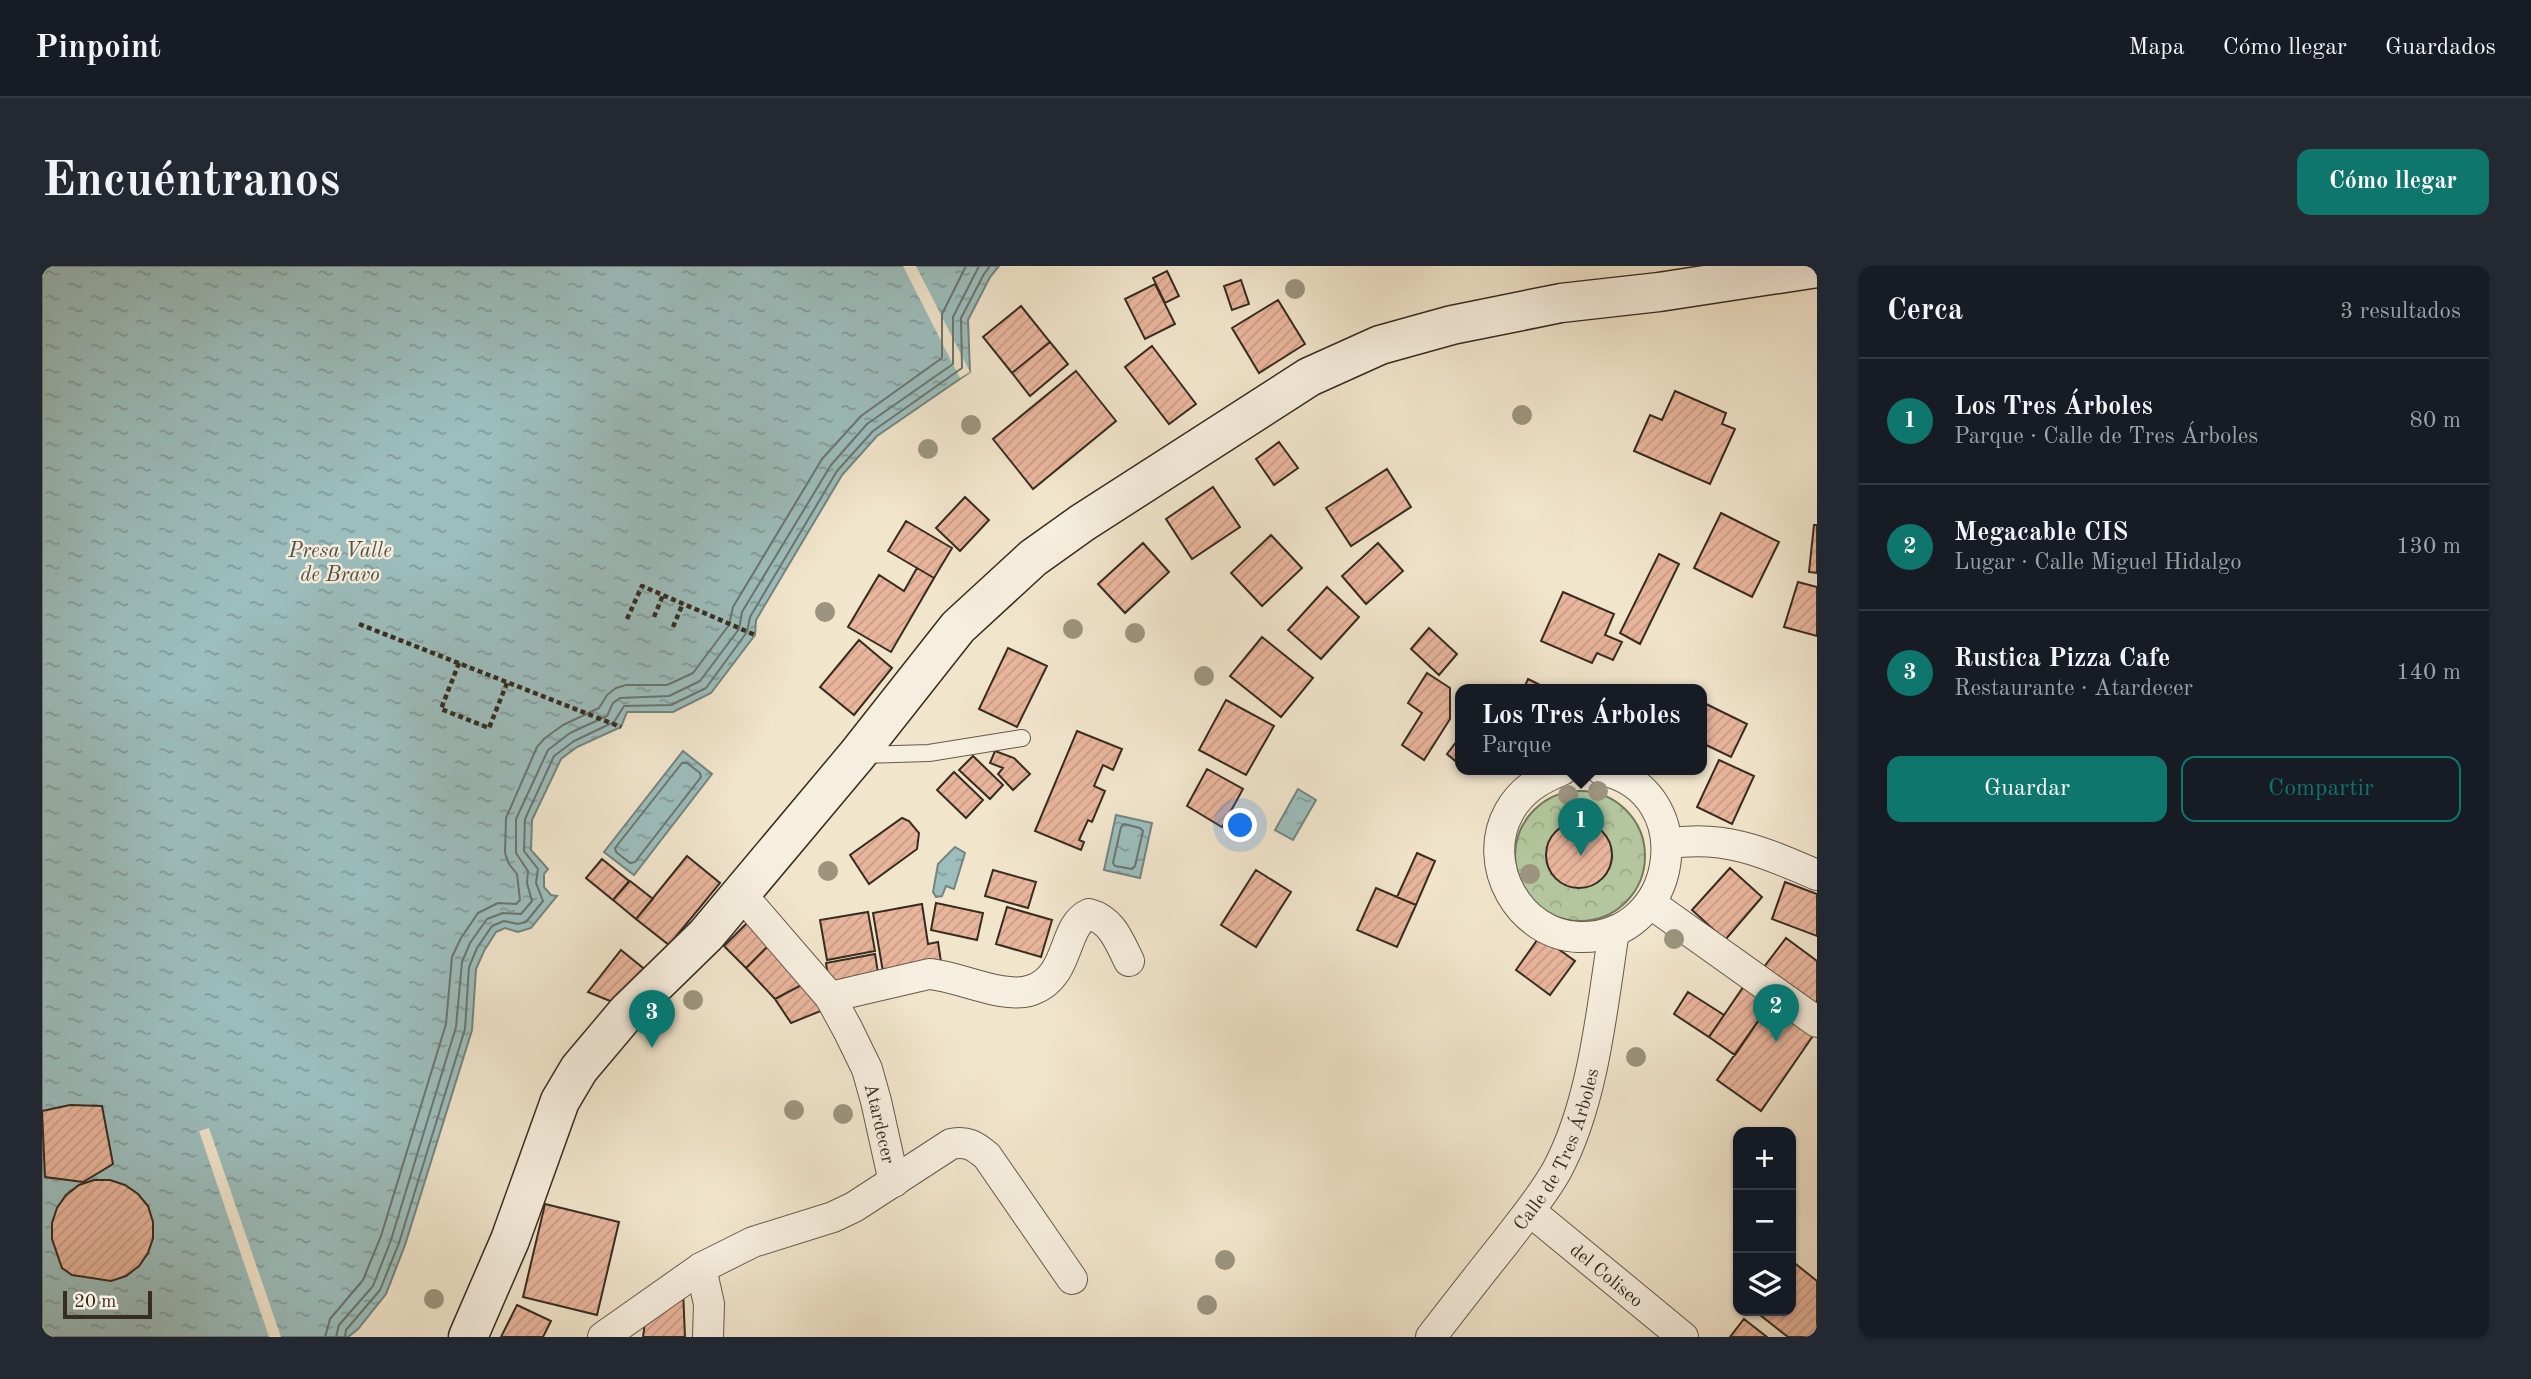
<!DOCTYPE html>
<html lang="es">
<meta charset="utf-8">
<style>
:root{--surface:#171b24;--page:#242831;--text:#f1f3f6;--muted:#9ea1a6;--line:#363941;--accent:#0f766e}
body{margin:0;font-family:"Old Standard TT",serif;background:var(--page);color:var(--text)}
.controls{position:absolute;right:21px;bottom:21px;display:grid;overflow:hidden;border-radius:14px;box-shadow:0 2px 5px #0004}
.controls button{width:63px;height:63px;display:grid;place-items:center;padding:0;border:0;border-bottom:2px solid var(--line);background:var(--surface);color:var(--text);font:35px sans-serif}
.scale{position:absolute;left:21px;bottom:18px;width:89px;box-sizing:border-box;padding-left:7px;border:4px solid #372c20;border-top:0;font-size:19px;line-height:24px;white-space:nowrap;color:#372c20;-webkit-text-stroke:5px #f6eede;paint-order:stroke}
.you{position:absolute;left:1199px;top:560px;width:24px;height:24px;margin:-18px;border:5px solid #fff;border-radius:50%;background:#1a73e8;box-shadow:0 0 0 10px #1a73e833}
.badge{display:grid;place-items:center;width:46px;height:46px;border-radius:50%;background:var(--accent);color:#fff;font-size:23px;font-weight:700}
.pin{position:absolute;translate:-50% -58px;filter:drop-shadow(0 2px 4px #0008)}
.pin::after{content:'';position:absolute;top:37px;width:24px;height:21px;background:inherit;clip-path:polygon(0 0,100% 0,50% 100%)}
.popup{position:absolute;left:1413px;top:418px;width:252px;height:91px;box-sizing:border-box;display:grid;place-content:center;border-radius:14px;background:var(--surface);filter:drop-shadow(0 2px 5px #0005);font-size:23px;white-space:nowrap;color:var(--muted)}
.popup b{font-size:26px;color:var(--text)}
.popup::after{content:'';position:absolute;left:50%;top:100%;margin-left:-14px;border:14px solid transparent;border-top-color:var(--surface)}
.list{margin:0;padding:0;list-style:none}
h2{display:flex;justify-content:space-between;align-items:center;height:91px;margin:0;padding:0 28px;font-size:30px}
h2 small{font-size:23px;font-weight:400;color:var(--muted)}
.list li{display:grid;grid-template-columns:46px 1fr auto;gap:21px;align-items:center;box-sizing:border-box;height:126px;padding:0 28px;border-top:2px solid var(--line)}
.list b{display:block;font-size:26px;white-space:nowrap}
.list p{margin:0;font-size:23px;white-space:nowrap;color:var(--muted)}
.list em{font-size:23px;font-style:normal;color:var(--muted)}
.actions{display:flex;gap:14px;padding:21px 28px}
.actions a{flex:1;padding:16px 0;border:2px solid var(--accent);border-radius:14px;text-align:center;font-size:24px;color:var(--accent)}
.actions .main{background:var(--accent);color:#fff}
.icon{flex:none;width:38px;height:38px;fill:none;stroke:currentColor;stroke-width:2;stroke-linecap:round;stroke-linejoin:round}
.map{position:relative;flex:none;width:1775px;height:1071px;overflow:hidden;border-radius:14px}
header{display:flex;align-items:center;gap:42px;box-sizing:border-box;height:98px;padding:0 35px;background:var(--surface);border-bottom:2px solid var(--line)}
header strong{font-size:33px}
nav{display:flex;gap:38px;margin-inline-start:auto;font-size:24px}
.intro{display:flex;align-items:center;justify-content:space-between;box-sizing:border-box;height:168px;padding:0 42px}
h1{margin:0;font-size:49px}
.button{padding:18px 32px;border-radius:14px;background:var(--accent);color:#fff;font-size:24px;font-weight:700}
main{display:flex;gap:42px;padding:0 42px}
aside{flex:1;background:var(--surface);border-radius:14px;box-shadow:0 2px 5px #0004}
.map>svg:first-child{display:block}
.park{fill:url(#park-crowns);stroke:#75795e;stroke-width:2}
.water{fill:url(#water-ripples);stroke:#74847e;stroke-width:2}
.pier{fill:#f1e5cc}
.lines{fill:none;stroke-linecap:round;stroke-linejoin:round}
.shore{stroke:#6a756e;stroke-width:2}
.building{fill:url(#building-hatch);stroke:#372c20;stroke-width:2}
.lane-casing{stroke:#665a4b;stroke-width:18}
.street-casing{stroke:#665a4b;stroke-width:32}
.secondary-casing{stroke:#372c20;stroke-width:41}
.path{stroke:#372c20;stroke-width:4.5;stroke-dasharray:5 3.5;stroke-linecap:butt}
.lane{stroke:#f6eede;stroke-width:16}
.street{stroke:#f6eede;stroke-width:30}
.secondary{stroke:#f6eede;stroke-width:38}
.tree{fill:#9c947e}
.labels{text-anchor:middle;stroke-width:5;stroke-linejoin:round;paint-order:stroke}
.street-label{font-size:19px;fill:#372c20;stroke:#f6eede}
.water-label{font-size:21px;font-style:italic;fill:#505047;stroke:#f6eede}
</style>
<header>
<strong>Pinpoint</strong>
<nav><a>Mapa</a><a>Cómo llegar</a><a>Guardados</a></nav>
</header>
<div class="intro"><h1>Encuéntranos</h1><a class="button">Cómo llegar</a></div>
<main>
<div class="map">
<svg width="1775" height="1071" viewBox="0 0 1775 1071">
<defs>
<pattern id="park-crowns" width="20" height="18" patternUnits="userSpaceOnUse" patternTransform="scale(1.75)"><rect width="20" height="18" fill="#b3c69d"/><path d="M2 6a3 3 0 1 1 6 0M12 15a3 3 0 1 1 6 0" fill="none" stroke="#9baa87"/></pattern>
<pattern id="water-ripples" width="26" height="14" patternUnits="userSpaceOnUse" patternTransform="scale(1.75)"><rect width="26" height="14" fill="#9cbebd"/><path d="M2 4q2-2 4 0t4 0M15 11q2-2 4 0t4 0" fill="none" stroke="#809b99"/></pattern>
<pattern id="building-hatch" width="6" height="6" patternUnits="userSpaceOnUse" patternTransform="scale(1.75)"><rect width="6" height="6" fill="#e9b59c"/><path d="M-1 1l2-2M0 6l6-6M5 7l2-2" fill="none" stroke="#c89c86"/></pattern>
</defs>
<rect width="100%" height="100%" fill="#f1e5cc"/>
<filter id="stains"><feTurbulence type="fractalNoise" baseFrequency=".00286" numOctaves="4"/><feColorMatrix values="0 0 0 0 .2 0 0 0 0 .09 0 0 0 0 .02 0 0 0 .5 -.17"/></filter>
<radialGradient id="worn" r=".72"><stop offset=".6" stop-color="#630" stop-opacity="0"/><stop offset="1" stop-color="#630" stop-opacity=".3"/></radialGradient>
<path class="park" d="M1473 590a65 65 0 1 1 130 0a65 65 0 1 1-130 0Z"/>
<path class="water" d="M0,0H957L948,11L926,54L928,106L835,170L800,209L714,354L713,369L669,427L631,446H585L579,461L535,481L519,493L490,554L489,584L506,603L502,608V621L509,629L515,630L489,662L476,666L463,662L454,666L442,685L434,703L430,764L363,979L344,1028L316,1063L306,1071H0Z
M641,485L670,508L592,609L562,586Z
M1256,523L1274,534L1251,574L1233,564Z
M1074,549L1110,557L1098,612L1062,604Z
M913,581L923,587L912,623L904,620L900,630L894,631L891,626L896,598Z"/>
<path class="pier" d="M861,0H874L928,106L918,112Z
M167,862L239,1071H227L157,865Z"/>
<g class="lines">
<path class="shore" d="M640,497H645L658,507L659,511L593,596L588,597L574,586L573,582Z
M1082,558L1098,562L1101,565L1093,600L1090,603L1073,600L1071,597L1079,561Z
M283,1071L288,1053L321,1014L339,970L404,758L410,691L419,672L436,647L456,637L474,638L478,634L475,608L467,598L463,587L464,552L495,481L503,472L521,459L557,442L565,429L574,422L584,419H625L651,407L687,359L691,341L780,193L819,150L900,92V48L924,0
M294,1071L297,1059L331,1020L349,974L414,761L420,696L428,677L445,653L461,647L479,648L490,635L485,617L486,605L474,587V553L506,484L528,467L565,450L571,437L578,432L627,430L658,415L697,363L700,346L789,199L825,158L911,98V51L937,0
M303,1071L304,1064L338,1024L357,977L423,763L427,701L435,682L450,660L462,655L476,658L484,656L501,635L494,617L496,603L482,585L483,553L512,490L532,475L572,456L582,440L629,439L664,422L705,366L708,351L795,205L831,165L920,102L919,52L942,8L948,0"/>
</g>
<path class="building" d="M1125,5L1137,30L1123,37L1111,12Z
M1199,14L1207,38L1190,44L1182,20Z
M1113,18L1133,58L1103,73L1083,33Z
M1236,34L1263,78L1217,107L1190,62Z
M979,40L1008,76L970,107L941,71Z
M1008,76L1026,98L988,130L970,107Z
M1110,80L1154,138L1127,158L1083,101Z
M1034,105L1074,155L991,223L951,173Z
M1633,125L1684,147L1680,158L1693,163L1668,218L1592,185L1608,149L1620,154Z
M1237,176L1256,202L1232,219L1214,193Z
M1345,203L1369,241L1309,280L1284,242Z
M1171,221L1198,261L1150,293L1124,253Z
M923,231L947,254L918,285L894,262Z
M1679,247L1737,276L1710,331L1652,302Z
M864,255L910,282L892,312L846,285Z
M1772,259H1775V307L1767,306Z
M1229,269L1260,302L1220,340L1189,307Z
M1101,277L1127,306L1083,347L1056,318Z
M1336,277L1361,305L1324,338L1300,310Z
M1617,288L1637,298L1598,378L1578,367Z
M875,302L892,312L849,386L806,361L837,309L862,325Z
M1756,316L1775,321V370L1742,361Z
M1285,321L1317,351L1279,393L1246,364Z
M1521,326L1572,348L1563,369L1580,376L1571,394L1555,387L1550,397L1499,375Z
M1387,362L1415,388L1397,409L1369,383Z
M1220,371L1271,412L1239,451L1188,410Z
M817,374L850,402L812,449L778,421Z
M966,382L1005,400L975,461L937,443Z
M1385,407L1408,422V453L1382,494L1360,479L1380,447L1366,437Z
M1486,413L1508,424H1481Z
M1184,434L1232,460L1204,509L1157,484Z
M1660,436L1705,458L1689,491L1660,477Z
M1035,465L1080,483L1071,504L1061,499L1052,520L1063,525L1050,556L1046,554L1037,574L1042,576L1039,584L993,565Z
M1418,471V499L1405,488Z
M953,485L972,492L988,508L971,524L956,508L961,502L948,497Z
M931,490L961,519L948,533L917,504Z
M1677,494L1712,510L1690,558L1655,541Z
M1165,503L1201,523L1180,561L1145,540Z
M912,506L941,534L924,552L895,524Z
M860,552L867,555L877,567L875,583L827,618L808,589Z
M1504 589a33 33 0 1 1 66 0a33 33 0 1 1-66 0Z
M1375,587L1393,595L1374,639L1355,631Z
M645,590L678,617L627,679L594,653Z
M560,593L587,615L571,634L544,612Z
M1688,602L1720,631L1683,674L1650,644Z
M951,604L994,616L986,642L943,630Z
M1214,604L1249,626L1214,681L1179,659Z
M588,615L611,633L594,653L571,634Z
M1743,616L1775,628V670L1730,653Z
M1334,622L1374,639L1355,681L1315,664Z
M894,637L941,647L935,674L889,664Z
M880,638L886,678L896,676L899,696L841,706L831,647Z
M965,641L1010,654L999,691L954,678Z
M826,646L833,685L785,694L778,654Z
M709,653L731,675L704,702L682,680Z
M1498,670L1533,695L1508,729L1474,704Z
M1744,672L1775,695V745L1719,705Z
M731,675L767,715L733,733L704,702Z
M579,684L606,706L578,739L546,726Z
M833,688L836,707L787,716L784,697Z
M1706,714L1732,732L1693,789L1667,771Z
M767,715L786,742L749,757L733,733Z
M1646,726L1682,749L1667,771L1632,748Z
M1732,732L1775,764L1719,845L1675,814Z
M28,839L60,840L71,898L41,916L3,911L0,845Z
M52,914H68L83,919L96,928L106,940L111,956V972L106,987L97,1000L84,1010L69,1015L30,1009L20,1002L10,973V957L15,942L24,929L37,919Z
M503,938L577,956L555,1049L481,1031Z
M1750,995L1775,1015V1071H1746L1713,1045H1749Z
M641,1024L643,1071H601L604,1048Z
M475,1039L509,1055L501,1071H459Z
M1702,1053L1725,1071H1688Z"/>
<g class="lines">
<g class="lane-casing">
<path id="lane" d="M821,489L887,487L980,472"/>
</g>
<g class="street-casing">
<g id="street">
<path d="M1520,504C1498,513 1479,524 1467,546C1438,598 1477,669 1537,671C1638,674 1659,525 1560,504"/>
<path d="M1625,578C1682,568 1724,587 1775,609"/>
<path id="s1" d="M699,628L788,731L806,764L825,803L834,835L852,916"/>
<path d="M1608,637L1775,756"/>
<path d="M788,731L887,708C917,710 961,734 990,724C1029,710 1020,660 1047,648C1070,654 1077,675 1087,695"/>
<path id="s2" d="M1488,945L1641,1071"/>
<path d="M659,1002L667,1038L666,1071"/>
<path d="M561,1071L659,1002L711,976L791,951L812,941L909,878C925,875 932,879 945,890L1030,1013"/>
<path id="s3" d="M1389,1071C1413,1040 1437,1009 1462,978C1480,954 1500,931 1515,904C1552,835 1560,741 1572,665"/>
</g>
</g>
<g class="secondary-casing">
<path id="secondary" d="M426,1071L468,974L518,835L537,803L585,746L664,669L815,489L916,361L991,292L1040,257L1267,111L1338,79L1410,59L1519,37L1617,26L1775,2"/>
</g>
<path class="path" d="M612,351L621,329
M585,353L600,320L713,369
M317,358L579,461
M631,361L641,337
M417,397L399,443L447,462L465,417"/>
<use href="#lane" class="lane"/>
<use href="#street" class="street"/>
<use href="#secondary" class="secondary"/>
</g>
<g class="tree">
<circle cx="1253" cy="23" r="10"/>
<circle cx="1480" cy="149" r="10"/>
<circle cx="929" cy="159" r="10"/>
<circle cx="886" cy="183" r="10"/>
<circle cx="783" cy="346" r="10"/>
<circle cx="1031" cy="363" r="10"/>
<circle cx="1093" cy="367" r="10"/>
<circle cx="1162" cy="410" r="10"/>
<circle cx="1556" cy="525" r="10"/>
<circle cx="1526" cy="529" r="10"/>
<circle cx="786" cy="605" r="10"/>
<circle cx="1488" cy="608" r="10"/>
<circle cx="1632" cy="673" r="10"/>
<circle cx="651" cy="734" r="10"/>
<circle cx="1594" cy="791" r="10"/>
<circle cx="752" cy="844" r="10"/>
<circle cx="801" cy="848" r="10"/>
<circle cx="1183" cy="994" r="10"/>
<circle cx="392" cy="1033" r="10"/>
<circle cx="1165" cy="1039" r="10"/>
</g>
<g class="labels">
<g class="street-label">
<text dy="7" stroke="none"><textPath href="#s1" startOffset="273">Atardecer</textPath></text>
<text dy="7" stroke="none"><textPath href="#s3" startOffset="228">Calle de Tres Árboles</textPath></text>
<text dy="7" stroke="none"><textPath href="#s2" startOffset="100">del Coliseo</textPath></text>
</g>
<g class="water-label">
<text x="298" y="291">Presa Valle<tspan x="298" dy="24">de Bravo</tspan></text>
</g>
</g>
<rect width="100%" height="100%" filter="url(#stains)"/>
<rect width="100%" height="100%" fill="url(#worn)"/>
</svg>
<div class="controls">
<button>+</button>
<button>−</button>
<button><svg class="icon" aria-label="layers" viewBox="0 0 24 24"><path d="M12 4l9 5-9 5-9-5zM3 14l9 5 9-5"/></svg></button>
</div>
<div class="scale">20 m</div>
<div class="you"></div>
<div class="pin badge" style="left:1539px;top:590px">1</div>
<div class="popup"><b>Los Tres Árboles</b>Parque</div>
<div class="pin badge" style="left:1734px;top:776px">2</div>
<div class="pin badge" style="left:610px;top:782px">3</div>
</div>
<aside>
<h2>Cerca<small>3 resultados</small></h2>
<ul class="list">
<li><span class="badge">1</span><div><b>Los Tres Árboles</b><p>Parque · Calle de Tres Árboles</p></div><em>80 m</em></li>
<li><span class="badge">2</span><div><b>Megacable CIS</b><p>Lugar · Calle Miguel Hidalgo</p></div><em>130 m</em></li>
<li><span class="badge">3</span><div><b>Rustica Pizza Cafe</b><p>Restaurante · Atardecer</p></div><em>140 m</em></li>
</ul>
<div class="actions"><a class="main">Guardar</a><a>Compartir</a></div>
</aside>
</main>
